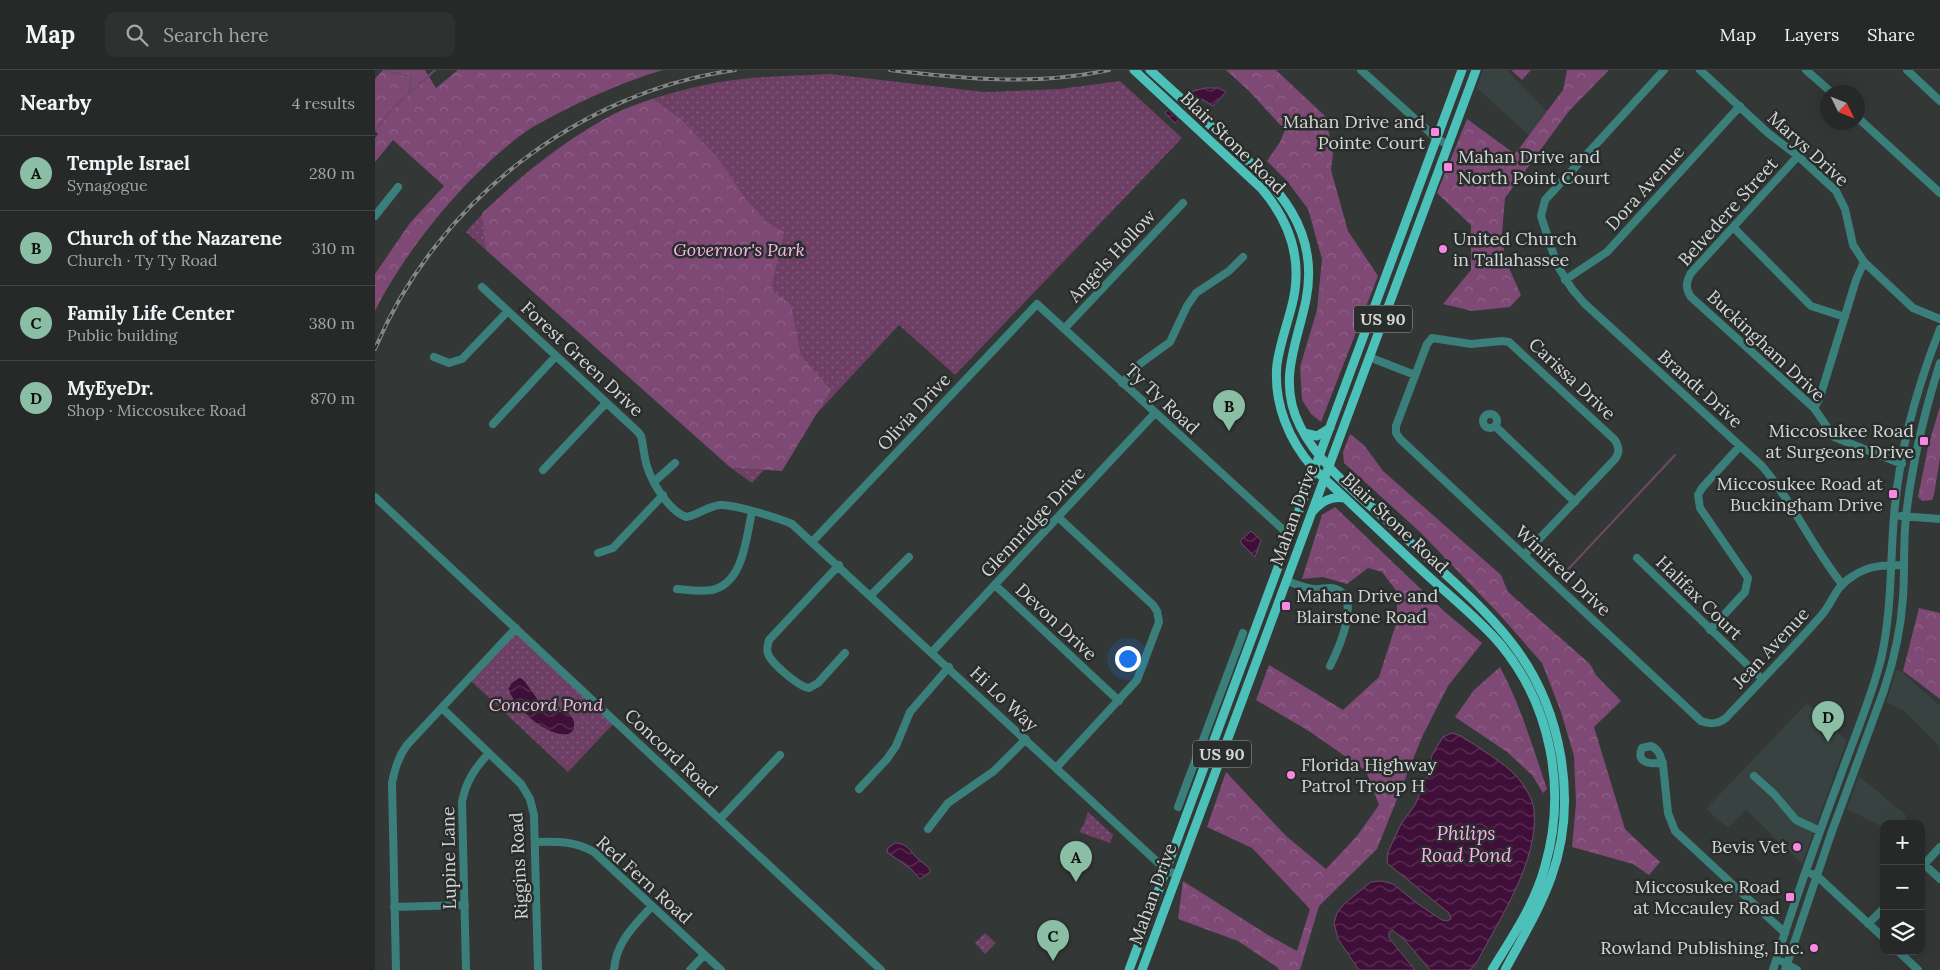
<!DOCTYPE html>
<meta charset="utf-8">
<style>
:root{--surface:#262928;--page:#2e3130;--text:#f1f3f6;--muted:#a4a6a8;--line:#424545;--accent:#8abfa5}
body{margin:0;font-family:Lora,serif;background:var(--page);color:var(--text)}
.controls{position:absolute;right:15px;bottom:15px;display:grid;overflow:hidden;border-radius:10px;box-shadow:0 5px 20px #0002}
.controls button{width:45px;height:45px;display:grid;place-items:center;padding:0;border:0;border-bottom:1px solid var(--line);background:var(--surface);color:var(--text);font:25px sans-serif}
.compass{position:absolute;left:1445px;top:15px;width:45px;height:45px;border-radius:50%;background:var(--surface);box-shadow:0 5px 20px #0002;rotate:133deg}
.you{position:absolute;left:752px;top:588px;width:18px;height:18px;margin:-12px;border:4px solid #fff;border-radius:50%;background:#1a73e8;box-shadow:0 0 0 8px #1a73e833}
.badge{display:grid;place-items:center;width:32px;height:32px;border-radius:50%;background:var(--accent);color:#111;font-size:16px;font-weight:700}
.pin{position:absolute;translate:-50% -41px;filter:drop-shadow(0 1px 2px #0008)}
.pin::after{content:'';position:absolute;top:26px;width:18px;height:15px;background:inherit;clip-path:polygon(0 0,100% 0,50% 100%)}
.list{margin:0;padding:0;list-style:none}
h2{display:flex;justify-content:space-between;align-items:center;height:65px;margin:0;padding:0 20px;font-size:21px}
h2 small{font-size:16px;font-weight:400;color:var(--muted)}
.list li{display:grid;grid-template-columns:32px 1fr auto;gap:15px;align-items:center;box-sizing:border-box;height:75px;padding:0 20px;border-top:1px solid var(--line)}
.list b{display:block;font-size:19px;white-space:nowrap}
.list p{margin:0;font-size:16px;white-space:nowrap;color:var(--muted)}
.list em{font-size:16px;font-style:normal;color:var(--muted)}
.icon{flex:none;width:28px;height:28px;fill:none;stroke:currentColor;stroke-width:2;stroke-linecap:round;stroke-linejoin:round}
.map{position:relative;flex:none;width:1565px;height:900px;overflow:hidden}
header{display:flex;align-items:center;gap:30px;box-sizing:border-box;height:70px;padding:0 25px;background:var(--surface);border-bottom:1px solid var(--line)}
header strong{font-size:24px}
nav{display:flex;gap:28px;margin-inline-start:auto;font-size:18px}
.search{width:350px;height:45px;background:var(--page);display:flex;align-items:center;gap:12px;box-sizing:border-box;padding:0 18px;border-radius:10px;color:var(--muted);font-size:19px}
main{display:flex}
aside{flex:1;background:var(--surface)}
.map>svg:first-child{display:block}
.built{fill:#374241}
.grass{fill:url(#grass-dots)}
.forest{fill:url(#forest-crowns)}
.water{fill:url(#water-waves);stroke:#6d4b68}
.pier{fill:#333736}
.lines{fill:none;stroke-linecap:round;stroke-linejoin:round}
.stream{stroke:#6d4b68;stroke-width:2}
.minor{stroke:#3b7f7a;stroke-width:8}
.major{stroke:#4cc1b9;stroke-width:9}
.rail-casing{stroke:#848786;stroke-width:4}
.rail{stroke:#292d2c;stroke-width:2;stroke-dasharray:5.5;stroke-linecap:butt}
.poi-dot{fill:#fa87e6;stroke:#292d2c;stroke-width:2}
.labels{text-anchor:middle;stroke-width:5;stroke-linejoin:round;paint-order:stroke}
.shield{fill:#292d2c;stroke:#a1a4a4;stroke-width:1}
.shield-label{font-size:16px;font-weight:bold;fill:#d5d7d7}
.poi-label{font-size:18px;fill:#d5d7d7;stroke:#292d2c;text-anchor:end}
.street-label{font-size:18px;fill:#d5d7d7;stroke:#292d2c}
.park-label{font-size:18px;font-style:italic;fill:#f7b6e9;stroke:#292d2c}
.water-label{font-size:19px;font-style:italic;fill:#ffaeef;stroke:#292d2c}
</style>
<header>
<strong>Map</strong>
<div class="search"><svg class="icon" aria-label="search" viewBox="0 0 24 24"><circle cx="10" cy="10" r="6"/><path d="M15 15l6 6"/></svg>Search here</div>
<nav><a>Map</a><a>Layers</a><a>Share</a></nav>
</header>
<main>
<aside>
<h2>Nearby<small>4 results</small></h2>
<ul class="list">
<li><span class="badge">A</span><div><b>Temple Israel</b><p>Synagogue</p></div><em>280 m</em></li>
<li><span class="badge">B</span><div><b>Church of the Nazarene</b><p>Church · Ty Ty Road</p></div><em>310 m</em></li>
<li><span class="badge">C</span><div><b>Family Life Center</b><p>Public building</p></div><em>380 m</em></li>
<li><span class="badge">D</span><div><b>MyEyeDr.</b><p>Shop · Miccosukee Road</p></div><em>870 m</em></li>
</ul>
</aside>
<div class="map">
<svg width="1565" height="900" viewBox="0 0 1565 900">
<defs>
<pattern id="grass-dots" width="8" height="8" patternUnits="userSpaceOnUse" patternTransform="scale(1.25)"><rect width="8" height="8" fill="#6d3f64"/><path d="M2 2h.1M6 6h.1" fill="none" stroke="#815a79" stroke-width="1.8" stroke-linecap="round"/></pattern>
<pattern id="forest-crowns" width="20" height="18" patternUnits="userSpaceOnUse" patternTransform="scale(1.25)"><rect width="20" height="18" fill="#7e4974"/><path d="M2 6a3 3 0 1 1 6 0M12 15a3 3 0 1 1 6 0" fill="none" stroke="#8f6287"/></pattern>
<pattern id="water-waves" width="16" height="10" patternUnits="userSpaceOnUse" patternTransform="scale(1.25)"><rect width="16" height="10" fill="#400f39"/><path d="M0 5q4-4 8 0t8 0" fill="none" stroke="#5b3155"/></pattern>
</defs>
<rect width="100%" height="100%" fill="#333736"/>
<path class="built" d="M1108,0H1132L1178,48L1158,69L1102,18Z
M1522,599L1527,602L1565,636V677L1529,641L1511,632Z
M1432,633L1472,670L1427,794L1371,740L1353,758L1331,739Z
M1484,706L1532,746L1525,754H1509V758L1472,739Z"/>
<path class="grass" d="M455,4L609,22L685,19L745,11L807,68L580,305L524,255L377,413L355,397L91,162C129,117 192,66 246,41C272,29 302,21 330,15C370,6 413,6 455,4Z
M141,560L240,652L193,702L95,610Z
M713,742L738,765L735,773L704,762L708,756Z
M610,863L621,873L610,884L600,873Z"/>
<path class="forest" d="M8,0H50L61,18L83,0H288C251,11 214,27 180,45C171,50 162,54 153,60C95,101 32,177 0,241V204L35,153L69,116L18,70L0,92V68L3,64L0,61V9Z
M851,0H901L951,47L958,84L956,100L973,161L1003,206L946,352L936,344L927,330L925,297L942,240L947,189L933,139L912,111L892,91L905,72L910,60L874,21Z
M1136,0H1156L1147,10Z
M1192,0H1234L1194,41L1130,128L1127,163L1130,189L1146,225L1135,237L1097,241L1068,234L1096,200V155L1062,123L1092,49L1140,84L1188,20Z
M278,29L307,50L343,88L370,128L389,150L409,162L396,219L416,235L426,286L456,320L407,401L355,397L111,180L107,143C149,105 194,66 245,41C256,36 267,33 278,29Z
M1565,336V388L1559,425L1557,430L1547,431L1543,427L1553,377Z
M975,364L989,375L1008,401L1126,505L1133,522L1215,594L1221,605L1246,631L1219,657L1250,759L1285,792L1274,805L1258,794L1197,777L1201,733L1199,686L1186,642L1167,593L1124,544L1045,462L969,393L968,382Z
M960,437L1070,542L1107,573L1073,616L1047,667L1002,779L944,836L925,900H904L902,897L863,871L803,849L808,811L893,865L922,881L935,839L877,778L832,757L851,702L911,766L951,799L982,766L1004,735L991,701L934,661L881,630L894,595L968,640L1004,607L1021,554L1023,523L1007,502L993,498L972,514L948,507L927,509L947,445Z
M1544,538L1565,543V629L1528,601Z
M1125,597C1146,636 1158,678 1172,719L1168,723L1157,705L1132,682L1080,647L1099,620Z"/>
<path class="water" d="M830,18H843L851,22L838,36L828,30L822,32L800,53L790,43L811,23Z
M876,461L886,470L880,487L866,473V470Z
M145,607L150,611L170,639C177,643 186,640 193,643C203,649 202,666 189,665C168,664 139,638 133,619L136,613Z
M1077,663L1086,666C1101,676 1131,694 1142,707C1149,715 1158,729 1159,740C1164,790 1125,848 1102,892L1095,900H1055L1029,869L1017,860L1014,862V868L1040,900H984L963,869L959,853L962,843L970,833L996,812L1007,811L1018,814L1043,834L1067,850L1072,851L1076,849L1074,843L1012,793L1013,782L1026,754L1040,735L1054,702L1057,685L1068,667Z
M520,773C533,773 535,782 543,789C547,792 551,795 555,799V802L545,809L536,799L512,782L513,778Z"/>
<path class="pier" d="M808,22L822,35L805,52L790,38Z"/>
<g class="lines">
<path class="stream" d="M13,0L15,2L36,6L34,22
M0,60L18,38L60,0
M1186,507L1300,385"/>
<path class="minor" d="M986,0L1061,68L1073,75
M1289,0L1170,130L1166,146L1182,195L1197,219L1209,233L1387,396C1418,432 1437,477 1467,514
M1325,0L1393,63L1423,86L1461,121L1470,139L1478,175L1489,192L1538,238L1565,249
M1431,0L1456,22
M1532,0L1565,31
M1482,47L1565,123
M1423,86L1316,203C1311,212 1310,218 1316,227L1439,338L1459,367L1527,394
M0,146L23,117
M1358,157L1436,236L1470,247
M1190,210L1232,182L1365,36
M107,217L263,362L266,366C269,378 269,391 274,402C280,417 295,441 311,447C323,445 333,436 345,435C358,434 404,448 417,454L791,800L802,805
M689,259L808,133
M59,287L74,293L87,289L133,241
M994,287L1040,305
M747,313L766,293L795,272L812,236L821,223L854,201L868,187
M1439,338L1445,327L1481,210L1489,192
M1108 351a7 7 0 1 1 14 0a7 7 0 1 1-14 0Z
M118,354L181,286
M1120,356L1200,432
M168,400L231,333
M279,412L300,393
M0,427L506,900
M1526,446L1565,449
M438,471L662,234L914,465
M223,483L238,478L288,425
M1149,485L1240,389C1245,382 1244,377 1240,370L1134,272L1127,271L1096,274L1057,268L1052,274L1021,356V363L1025,369L1326,651C1336,655 1343,654 1351,648C1383,614 1415,581 1445,547C1459,532 1458,518 1478,506C1494,495 1511,495 1529,495
M1262,488L1387,609
M464,495L394,570C392,576 391,581 394,586C399,595 424,617 434,618L443,613L470,583
M912,511C920,514 929,518 938,519C946,520 953,516 961,519C987,528 963,580 955,596
M620,515L744,631
M302,519C314,520 325,522 337,520C369,513 371,467 377,442
M496,525L534,487
M1335,560L1370,522L1373,508L1325,438L1323,425L1327,418L1365,376
M557,582L780,343
M67,638L146,714L155,729L159,745L163,900
M824,680L847,686
M1288,693C1277,694 1260,694 1267,678L1276,676C1284,679 1286,687 1288,695L1293,743L1300,761L1410,863
M681,698L762,610L784,552L782,541L778,535L683,447
M1379,706L1399,724L1421,750L1445,761
M484,719L512,689L521,676L535,642L574,597
M803,737L868,563
M345,749L405,685
M553,759L573,733L619,701L651,669
M160,772C181,771 200,771 219,782L346,900
M1549,794L1565,809
M1546,798L1565,777
M1437,804L1441,805L1509,868
M19,837L90,835
M1493,854L1509,838
M1523,881L1543,900
M1408,892L1422,900
M21,900L17,713C20,699 23,687 32,675L141,558
M91,900L87,732C91,711 100,698 114,683
M239,900C241,872 259,856 277,836
M315,900L329,885
M1398,900C1418,835 1441,771 1465,707C1479,668 1496,629 1506,589C1517,541 1515,494 1519,446C1524,383 1542,317 1565,259
M1410,900L1456,764L1509,620C1519,590 1526,558 1528,527C1530,500 1528,473 1531,446C1537,394 1549,343 1565,293"/>
<path class="major" d="M759,0L887,119C916,153 928,192 917,235C912,255 905,274 902,294C898,333 914,371 939,399C977,434 1014,470 1052,505C1077,528 1104,549 1126,575C1176,636 1192,720 1170,796C1160,834 1137,867 1117,900
M775,0C799,22 823,44 847,66C897,113 946,153 931,230C922,274 902,311 925,356C945,397 988,428 1020,458C1059,495 1103,530 1136,572C1187,637 1204,731 1176,808C1164,841 1146,870 1130,900
M929,363L942,366L955,358
M938,441C947,431 956,426 970,428
M754,900L1087,0
M767,900L1101,0"/>
<g class="rail-casing">
<path id="rail" d="M515,0C589,9 661,16 734,0
M0,279C61,133 203,22 360,0"/>
</g>
<use href="#rail" class="rail"/>
</g>
<g class="poi-dot">
<rect x="1055" y="57" width="10" height="10" rx="2.5"/>
<rect x="1068" y="92" width="10" height="10" rx="2.5"/>
<circle cx="1068" cy="179" r="5"/>
<rect x="1544" y="366" width="10" height="10" rx="2.5"/>
<rect x="1513" y="419" width="10" height="10" rx="2.5"/>
<rect x="906" y="531" width="10" height="10" rx="2.5"/>
<circle cx="916" cy="705" r="5"/>
<circle cx="1422" cy="777" r="5"/>
<rect x="1410" y="822" width="10" height="10" rx="2.5"/>
<circle cx="1439" cy="878" r="5"/>
</g>
<g class="labels">
<g class="shield">
<rect x="979" y="235.5" width="58" height="27" rx="4"/>
<rect x="818" y="670.5" width="58" height="27" rx="4"/>
</g>
<g class="shield-label">
<text x="1008" y="255">US 90</text>
<text x="847" y="690">US 90</text>
</g>
<g class="poi-label">
<text x="1050" y="58">Mahan Drive and<tspan x="1050" dy="21">Pointe Court</tspan></text>
<text x="1083" y="93" text-anchor="start">Mahan Drive and<tspan x="1083" dy="21">North Point Court</tspan></text>
<text x="1078" y="175" text-anchor="start">United Church<tspan x="1078" dy="21">in Tallahassee</tspan></text>
<text x="1539" y="367">Miccosukee Road<tspan x="1539" dy="21">at Surgeons Drive</tspan></text>
<text x="1508" y="420">Miccosukee Road at<tspan x="1508" dy="21">Buckingham Drive</tspan></text>
<text x="921" y="532" text-anchor="start">Mahan Drive and<tspan x="921" dy="21">Blairstone Road</tspan></text>
<text x="926" y="701" text-anchor="start">Florida Highway<tspan x="926" dy="21">Patrol Troop H</tspan></text>
<text x="1412" y="783">Bevis Vet</text>
<text x="1405" y="823">Miccosukee Road<tspan x="1405" dy="21">at Mccauley Road</tspan></text>
<text x="1429" y="884">Rowland Publishing, Inc.</text>
</g>
<g class="street-label">
<text transform="translate(858 73) rotate(44)" y="6">Blair Stone Road</text>
<text transform="translate(1433 79) rotate(42)" y="6">Marys Drive</text>
<text transform="translate(1270 118) rotate(-48)" y="6">Dora Avenue</text>
<text transform="translate(1353 142) rotate(-48)" y="6">Belvedere Street</text>
<text transform="translate(737 186) rotate(-47)" y="6">Angels Hollow</text>
<text transform="translate(1391 276) rotate(43)" y="6">Buckingham Drive</text>
<text transform="translate(207 289) rotate(43)" y="6">Forest Green Drive</text>
<text transform="translate(1197 309) rotate(43)" y="6">Carissa Drive</text>
<text transform="translate(1325 319) rotate(42)" y="6">Brandt Drive</text>
<text transform="translate(787 329) rotate(43)" y="6">Ty Ty Road</text>
<text transform="translate(539 342) rotate(-47)" y="6">Olivia Drive</text>
<text transform="translate(919 445) rotate(-70)" y="6">Mahan Drive</text>
<text transform="translate(658 452) rotate(-47)" y="6">Glennridge Drive</text>
<text transform="translate(1020 453) rotate(43)" y="6">Blair Stone Road</text>
<text transform="translate(1188 501) rotate(43)" y="6">Winifred Drive</text>
<text transform="translate(1324 528) rotate(44)" y="6">Halifax Court</text>
<text transform="translate(681 552) rotate(43)" y="6">Devon Drive</text>
<text transform="translate(1396 578) rotate(-47)" y="6">Jean Avenue</text>
<text transform="translate(629 629) rotate(43)" y="6">Hi Lo Way</text>
<text transform="translate(296 683) rotate(43)" y="6">Concord Road</text>
<text transform="translate(74 788) rotate(-91)" y="6">Lupine Lane</text>
<text transform="translate(144 796) rotate(-93)" y="6">Riggins Road</text>
<text transform="translate(269 810) rotate(42)" y="6">Red Fern Road</text>
<text transform="translate(778 824) rotate(-70)" y="6">Mahan Drive</text>
</g>
<g class="park-label">
<text x="364" y="186">Governor's Park</text>
<text x="171" y="641">Concord Pond</text>
</g>
<g class="water-label">
<text x="1091" y="770">Philips<tspan x="1091" dy="22">Road Pond</tspan></text>
</g>
</g>
</svg>
<div class="controls">
<button>+</button>
<button>−</button>
<button><svg class="icon" aria-label="layers" viewBox="0 0 24 24"><path d="M12 4l9 5-9 5-9-5zM3 14l9 5 9-5"/></svg></button>
</div>
<svg class="compass" viewBox="-18 -18 36 36"><path d="M0-13l5 13h-10z" fill="#e53935"/><path d="M0 13l5-13h-10z" fill="#a4a6a8"/></svg>
<div class="you"></div>
<div class="pin badge" style="left:701px;top:812px">A</div>
<div class="pin badge" style="left:854px;top:361px">B</div>
<div class="pin badge" style="left:678px;top:891px">C</div>
<div class="pin badge" style="left:1453px;top:672px">D</div>
</div>
</main>
